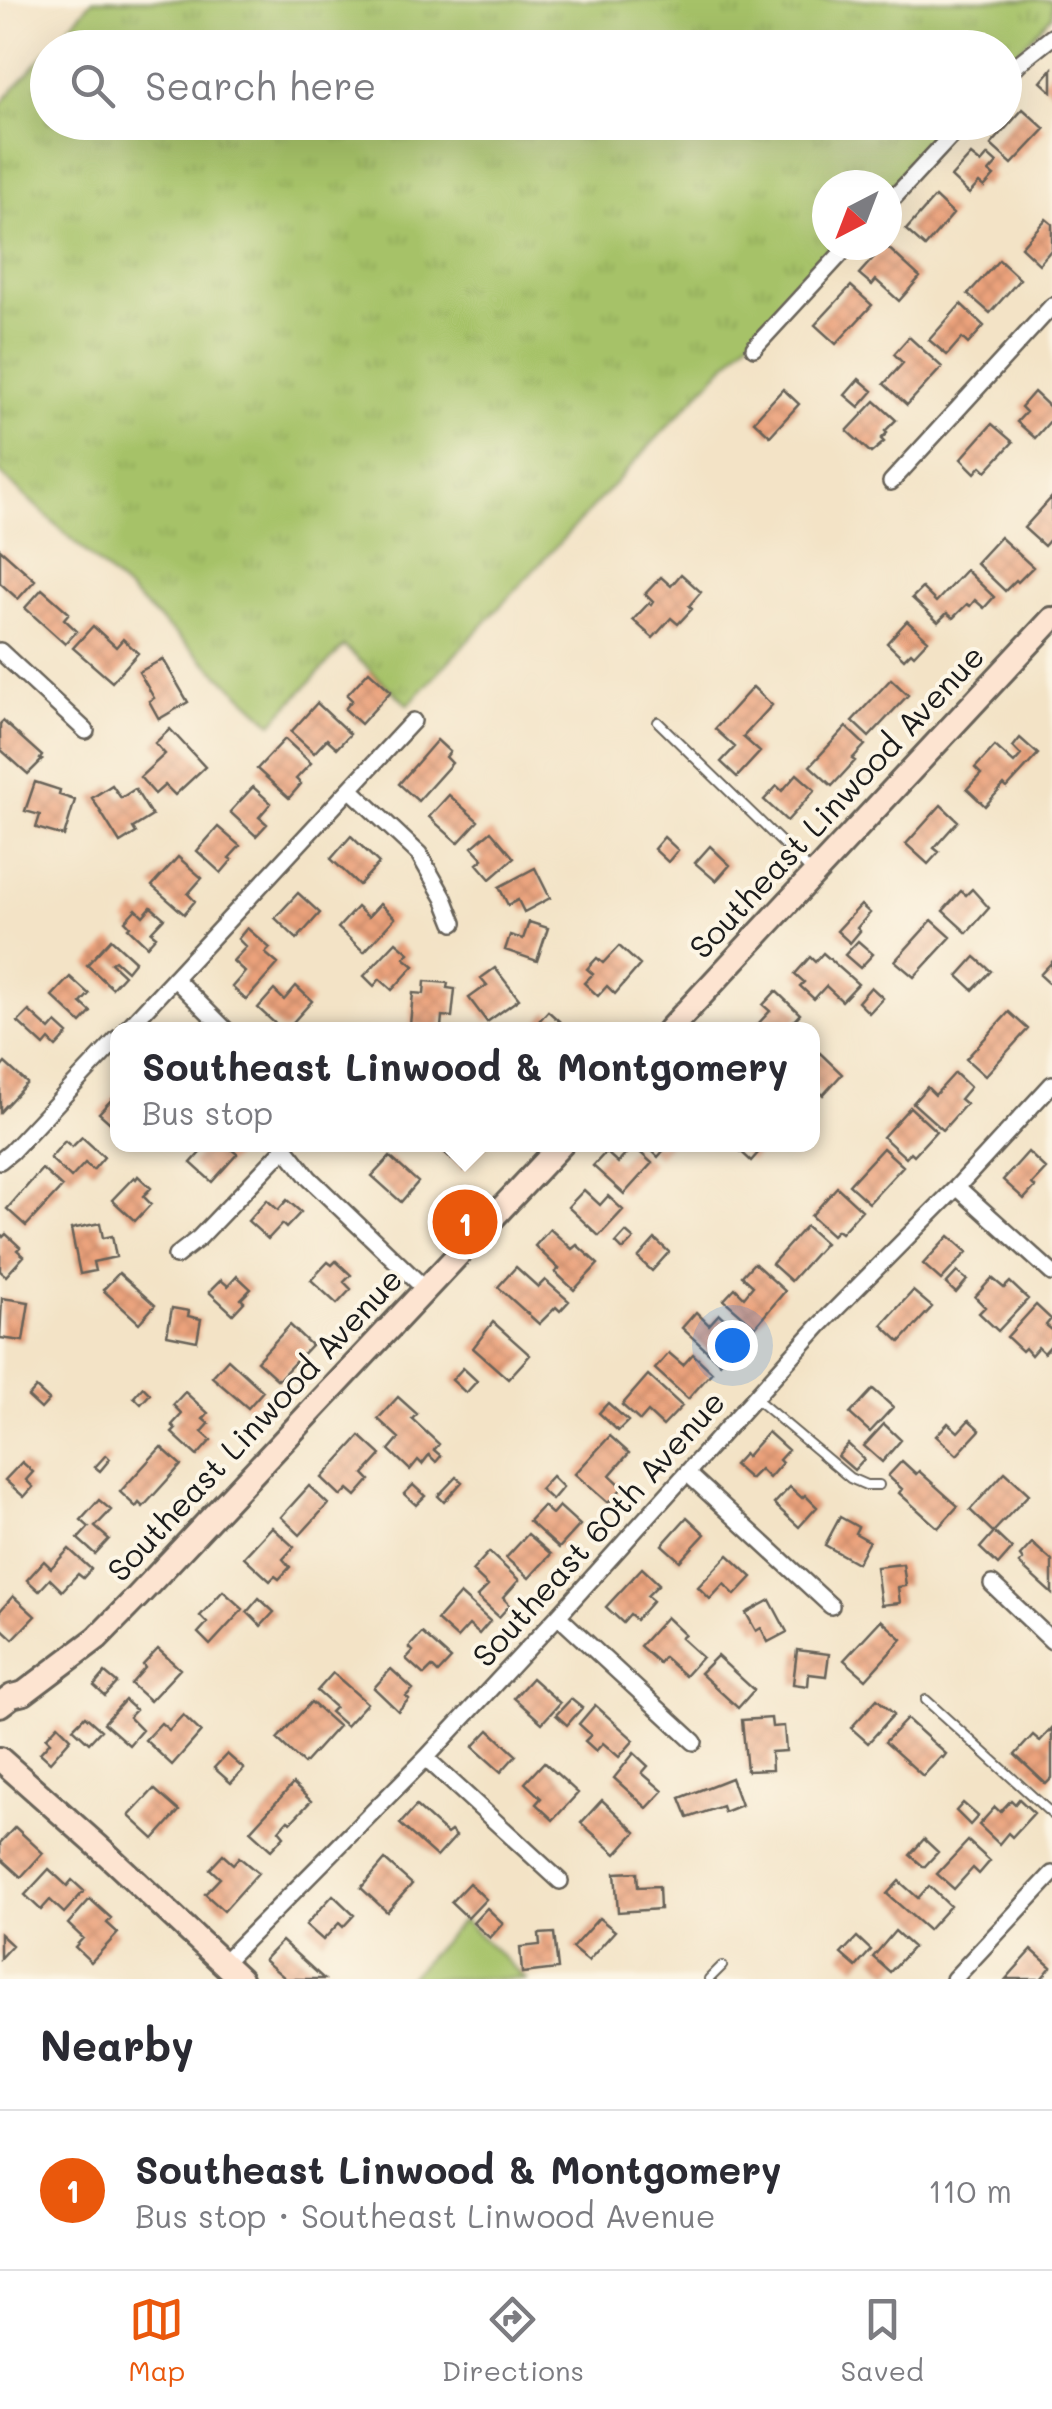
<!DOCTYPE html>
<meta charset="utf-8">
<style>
:root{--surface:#fff;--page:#f7f7f7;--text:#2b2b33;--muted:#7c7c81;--line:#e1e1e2;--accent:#ea580c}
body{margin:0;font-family:Mali,sans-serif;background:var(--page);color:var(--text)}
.compass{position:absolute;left:812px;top:170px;width:90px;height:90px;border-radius:50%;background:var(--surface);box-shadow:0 10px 40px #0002;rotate:222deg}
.you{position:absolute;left:732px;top:1345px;width:35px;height:35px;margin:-25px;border:8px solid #fff;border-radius:50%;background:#1a73e8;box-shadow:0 0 0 15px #1a73e833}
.badge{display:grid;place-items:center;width:65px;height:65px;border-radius:50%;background:var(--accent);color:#fff;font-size:32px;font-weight:700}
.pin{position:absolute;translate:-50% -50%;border:5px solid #fff;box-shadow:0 2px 10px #0006}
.popup{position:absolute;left:110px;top:1022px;width:710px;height:130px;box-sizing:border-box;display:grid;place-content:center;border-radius:20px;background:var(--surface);filter:drop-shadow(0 2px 8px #0005);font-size:32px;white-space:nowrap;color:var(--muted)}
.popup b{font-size:38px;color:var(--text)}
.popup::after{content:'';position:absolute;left:50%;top:100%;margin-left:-20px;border:20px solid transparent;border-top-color:var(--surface)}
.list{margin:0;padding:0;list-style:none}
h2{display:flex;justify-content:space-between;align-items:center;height:130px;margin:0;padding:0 40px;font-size:42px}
h2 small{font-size:32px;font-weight:400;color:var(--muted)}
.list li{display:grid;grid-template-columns:65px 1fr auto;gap:30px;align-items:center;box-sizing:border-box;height:160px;padding:0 40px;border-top:2px solid var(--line)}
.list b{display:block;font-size:38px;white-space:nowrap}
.list p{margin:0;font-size:32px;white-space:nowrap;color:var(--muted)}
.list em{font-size:32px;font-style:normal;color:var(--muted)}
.icon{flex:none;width:55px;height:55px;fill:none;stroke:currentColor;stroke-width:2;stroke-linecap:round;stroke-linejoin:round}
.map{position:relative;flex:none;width:1052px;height:1979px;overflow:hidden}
.search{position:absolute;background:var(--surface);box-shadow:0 10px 40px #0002;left:30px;right:30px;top:30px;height:110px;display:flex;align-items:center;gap:25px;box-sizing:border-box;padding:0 35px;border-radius:55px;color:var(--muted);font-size:38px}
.sheet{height:290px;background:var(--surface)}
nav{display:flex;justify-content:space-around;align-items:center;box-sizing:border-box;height:140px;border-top:2px solid var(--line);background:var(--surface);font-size:28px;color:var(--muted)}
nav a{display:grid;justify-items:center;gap:5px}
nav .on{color:var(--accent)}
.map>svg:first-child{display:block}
.grass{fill:url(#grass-tufts);stroke:#616f42;stroke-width:2.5}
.park{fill:#a6c268;stroke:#616f42;stroke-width:2.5}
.building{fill:url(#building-cross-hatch)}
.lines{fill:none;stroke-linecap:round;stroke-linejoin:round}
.lane-casing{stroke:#676258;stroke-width:12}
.street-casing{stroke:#676258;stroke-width:20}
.secondary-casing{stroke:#676258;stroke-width:28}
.lane{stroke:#fff;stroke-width:8}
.street{stroke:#fff;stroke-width:15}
.secondary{stroke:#fde4d1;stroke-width:22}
.labels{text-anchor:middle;stroke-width:8;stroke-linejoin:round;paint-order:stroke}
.street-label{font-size:32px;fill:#1c1c1c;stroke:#fcf5e5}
</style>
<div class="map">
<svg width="1052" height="1979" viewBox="0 0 1052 1979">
<defs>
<pattern id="grass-tufts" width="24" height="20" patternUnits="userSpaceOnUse" patternTransform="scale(2.5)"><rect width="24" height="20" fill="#a6c268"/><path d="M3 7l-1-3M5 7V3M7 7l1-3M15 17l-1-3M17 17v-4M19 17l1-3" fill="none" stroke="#8ea65a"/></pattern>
<pattern id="building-cross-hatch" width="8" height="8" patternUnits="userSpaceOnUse" patternTransform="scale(2.5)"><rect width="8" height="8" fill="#eba27c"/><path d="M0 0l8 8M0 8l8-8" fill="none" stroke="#c98b6b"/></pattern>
</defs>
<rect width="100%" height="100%" fill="#fcf5e5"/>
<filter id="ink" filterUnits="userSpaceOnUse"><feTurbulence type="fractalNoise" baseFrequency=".01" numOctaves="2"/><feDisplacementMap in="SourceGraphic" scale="20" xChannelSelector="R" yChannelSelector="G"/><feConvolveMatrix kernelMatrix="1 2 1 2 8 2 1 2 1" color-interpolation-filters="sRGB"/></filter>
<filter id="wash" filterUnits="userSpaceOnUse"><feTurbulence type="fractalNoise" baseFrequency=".0048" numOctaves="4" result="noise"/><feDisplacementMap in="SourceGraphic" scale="40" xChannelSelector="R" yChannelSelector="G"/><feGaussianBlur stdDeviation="2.25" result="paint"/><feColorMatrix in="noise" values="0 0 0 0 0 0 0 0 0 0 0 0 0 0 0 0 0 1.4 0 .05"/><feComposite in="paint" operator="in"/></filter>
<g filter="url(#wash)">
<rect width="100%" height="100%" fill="#f3e3c6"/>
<path class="grass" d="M93,0H1049L1052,2V15L1005,66L1004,48L51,47Z
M47,51L48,122L951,123L887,191V185H827V245H837L408,705L344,646L272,723L0,473V105Z"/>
<path class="park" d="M463,1920L526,1979H408Z"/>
<g id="blocks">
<path class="building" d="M1052,69V92L1041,82Z
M1023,109L1045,129L1012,164L991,145Z
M971,155L981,163L988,155L997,163L989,172L994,176L984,187L979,183L969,194L951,177Z
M935,197L953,214L925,247L906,230Z
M1046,219L1052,224V249L1039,264L1021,247Z
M885,245L920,277L899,301L876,280L872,285L859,274Z
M999,260L1020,279L990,313L968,294Z
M851,286L872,305L836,344L815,325Z
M961,304L984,326L968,344L962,338L947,355L929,340Z
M909,337L942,367L907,405L884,384L903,363L894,354Z
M859,379L873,391L859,407L845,395Z
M783,389L799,404L770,436L754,421Z
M1034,392L1052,409V419L1035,438L1017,422L1026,412L1021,407Z
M875,401L896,420L885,431L887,433L881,439L884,442L871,453L847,431Z
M992,424L1013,442L986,471L981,466L975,473L961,459Z
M1052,497V537L1044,546L1024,528Z
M1000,537L1033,567L1018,582L1016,580L1005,591L976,563Z
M0,549L35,580L18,599L0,583Z
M966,570L994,597L984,608L975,600L970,606L967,604L953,618L947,613L938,622L912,598L922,588L936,602Z
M681,574L701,592L689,606L692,609L678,624L671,618L653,638L633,620L649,603L651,605L653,602L645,594L661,577L671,586Z
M42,589L69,613L64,619L77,631L65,644L25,608Z
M907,621L928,640L914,655L911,652L904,659L887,643Z
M93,626L116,647L123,639L138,653L112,682L73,648Z
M163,659L188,702L159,719L149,701L154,698L139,672Z
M369,671L391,691L361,724L345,709L352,700L347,695Z
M891,679L908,695L869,737L852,721Z
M753,687L772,705L743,737L760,752L737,777L721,762L735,747L715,729Z
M317,703L350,734L337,748L327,739L314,753L291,732Z
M3,721L42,756L40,759L42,760L28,774L0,749V724Z
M846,727L865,745L852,759L855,761L832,786L810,766Z
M170,729L205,767L175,795L165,785L155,794L140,777L165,754L155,743Z
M1020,738L1038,754L1007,788L1004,785L985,806L967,789L981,774L975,768L995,746L1014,763L1021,755L1013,747Z
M285,739L311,763L296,779L301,784L289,798L257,769Z
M437,740L450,752L446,757L452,763L418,801L399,784Z
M797,774L815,790L787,821L764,800L777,786L782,791Z
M35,782L60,790L59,795L75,800L64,836L36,828L40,815L25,811Z
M112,785L121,798L135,789L152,816L133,828L136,833L120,843L92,798Z
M253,787L271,803L259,817L267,824L256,836L230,812Z
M449,795L478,821L458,843L429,817Z
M941,805L958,821L934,848L939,852L928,864L906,844Z
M218,827L240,846L229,858L232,860L221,873L197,851Z
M491,831L514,858L490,879L477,864L483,859L472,847Z
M351,836L379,863L359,885L331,859Z
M664,837L678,850L668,862L654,849Z
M710,846L730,865L716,881L695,863Z
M178,857L202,878L188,894L195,901L184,914L152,886Z
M535,868L550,898L524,912L518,900L508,905L499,887Z
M972,889L989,908L967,933L943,911L961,891L966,895Z
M298,893L320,913L297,939L275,918Z
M380,904L395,918L364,952L338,928L357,907L368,917Z
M861,905L870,913L857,928L860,931L850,943L837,931Z
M151,907L164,918L151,932L156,936L147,946L128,928L130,926L125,921L136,909L143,916Z
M932,920L951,937L914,977L895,961Z
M529,922L548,928L537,961L505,950L510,935L523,939Z
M247,928L270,948L265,953L278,964L246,1000L232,987L245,972L233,961L246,947L238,939Z
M111,939L135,961L127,971L115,960L111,963L124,975L112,988L87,965Z
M858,941L873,954L860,968L845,955Z
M396,942L409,953L404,958L414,966L392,990L380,979L374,986L364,976Z
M619,946L640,965L615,994L607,986L598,996L584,983L593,974L587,969L597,958L603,963Z
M823,953L858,984L842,1001L826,986L814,999L800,986L804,982L795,974L810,957L815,962Z
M975,957L991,971L973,990L958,976Z
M1052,962V986L1040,975Z
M495,968L519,999L487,1022L469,998L487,985L481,978Z
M70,977L89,994L81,1003L91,1012L81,1023L52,996Z
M425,981L448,983L447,988L455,989L452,1017L442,1016L441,1028L410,1025L413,993L424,994Z
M296,986L312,1001L286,1030H282L258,1008L274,990L284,1000Z
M871,987L883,998L869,1013L858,1002Z
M776,991L800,1014L790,1025L795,1030H762L757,1025L770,1011L763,1005Z
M29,1011L50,1030L56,1023L68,1034L56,1047L49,1040L44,1046L18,1022Z
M548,1011L569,1030H531Z
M1009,1012L1028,1029L985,1076L966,1059Z
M820,1053L842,1074L823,1095L812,1085V1061Z
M5,1063L27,1083L0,1112V1069Z
M955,1073L970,1087L960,1099L966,1104L943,1130L913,1103L927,1087L935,1095Z
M118,1093V1130L99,1113Z
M910,1107L936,1131L914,1155L911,1152L906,1158L883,1137Z
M82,1137L104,1157L93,1170L85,1163L71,1178L50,1158L65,1141L72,1147Z
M208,1144H231L229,1147L237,1154L212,1182L191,1163Z
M435,1144H487L464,1170Z
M645,1144H669L658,1157Z
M736,1144H766L751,1161L735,1146Z
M633,1146L652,1163L624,1194L593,1166L606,1152L618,1163Z
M883,1148L903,1166L869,1203L849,1185Z
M1028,1152L1046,1169L1032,1184L1035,1187L1024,1199L1003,1180Z
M390,1157L418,1182L401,1202L372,1176Z
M42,1169L62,1187L26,1226L7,1209Z
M138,1176L151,1188L143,1196L151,1204L135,1221L112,1200L134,1177L136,1179Z
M837,1187L862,1210L841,1233L837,1230L832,1235L811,1216Z
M584,1190L600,1205L608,1196L623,1210L599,1236L568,1207Z
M267,1200L278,1210L287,1200L301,1212L286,1228L282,1224L268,1239L248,1221Z
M100,1223L103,1238L112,1236L116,1257L93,1262L95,1271L80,1274L71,1229Z
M806,1226L825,1243L791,1281L772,1264Z
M550,1229L572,1249L577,1245L598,1264L574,1290L555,1272L559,1269L535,1246Z
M626,1232L634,1239L623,1250L616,1243Z
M0,1233L3,1237L6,1234L20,1247L17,1250L24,1256L6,1276L0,1271Z
M949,1236L967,1252L941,1280L923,1264Z
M655,1239L669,1252L652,1271L638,1258Z
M336,1261L351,1275L344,1282L351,1289L337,1304L311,1280L328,1262L332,1265Z
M754,1263L785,1291L755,1327L724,1300L735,1288L744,1297L753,1286L742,1276Z
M516,1267L538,1287L545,1280L569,1301L560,1311L556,1307L539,1324L498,1287Z
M957,1272L967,1280L956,1293L946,1284Z
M119,1273L155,1305L139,1323L103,1290Z
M237,1276L251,1289L241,1299L244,1302L233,1314L209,1292L221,1280L228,1286Z
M992,1278L1004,1288L1010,1282L1028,1299L998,1331L979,1313L985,1307L975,1297Z
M913,1291L932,1307L900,1342L882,1325Z
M2,1298L29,1302L23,1341L0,1338Z
M1036,1305L1051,1319L1046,1325L1052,1330V1344L1044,1353L1038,1347L1031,1355L1025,1348L1022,1351L1007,1337Z
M172,1308L189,1311L188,1316L201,1319L197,1341L167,1335Z
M696,1312L709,1325L719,1314L744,1336L720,1363L682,1328Z
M493,1322L530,1355L508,1379L473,1348Z
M290,1325L311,1345L278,1380L257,1361Z
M669,1353L683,1365L693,1354L712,1372L688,1399L655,1369Z
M228,1359L263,1391L248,1408L212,1377Z
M463,1368L477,1381L466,1393L452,1380Z
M648,1375L682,1406L663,1426L648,1412L640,1421L622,1405Z
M143,1387L150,1394L141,1404L134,1397Z
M36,1388L49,1400L41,1409L28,1397Z
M873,1389L893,1407L870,1432L850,1414Z
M185,1392L208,1413L203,1419L209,1424L202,1432L211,1440L197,1456L172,1433L176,1429L172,1425L182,1414L173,1405Z
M398,1397L417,1414L412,1419L439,1444L434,1450L441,1456L436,1462L429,1455L422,1464L418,1460L410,1470L389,1450L399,1438L378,1419Z
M608,1403L628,1421L618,1431L599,1413Z
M969,1420L980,1430L957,1455L936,1436L948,1423L958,1432Z
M884,1424L901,1440L882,1462L864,1446Z
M768,1432L788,1450L779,1460L782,1463L769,1478L760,1469L750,1479L734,1465L744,1454L746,1457Z
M360,1436L381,1455L364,1474L370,1480L356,1496L348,1489L341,1496L322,1478Z
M610,1436L629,1453L610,1475L623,1487L608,1503L575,1474Z
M848,1444L864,1459L854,1470L838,1456Z
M161,1447L181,1465L143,1507L139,1503L136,1507L120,1492Z
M106,1455L110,1459L100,1471L95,1467Z
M902,1461L916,1474L919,1471L958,1506L938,1528L899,1493L902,1489L888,1476Z
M22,1462L33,1472L26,1480L33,1487L24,1497L5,1480Z
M1005,1472L1029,1494L993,1532L970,1510Z
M552,1476L563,1487L552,1500L540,1489Z
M456,1477L462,1482L444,1502L438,1496Z
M413,1485L425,1496L416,1505L404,1494Z
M309,1486L328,1504L300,1535L281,1517Z
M790,1487L802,1498L805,1495L817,1507L799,1527L774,1504Z
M99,1500L111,1510L95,1527L109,1539L95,1554L78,1539L89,1527L81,1520Z
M543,1506L552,1514L559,1506L580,1525L559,1548L529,1521Z
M687,1517L705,1534L680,1561L662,1545Z
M840,1517L858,1527L855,1533L869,1541L857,1563L825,1545Z
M272,1527L294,1547L283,1559L290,1567L279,1579L275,1576L270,1581L244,1557Z
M994,1532L1012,1549L998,1565L980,1548Z
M528,1534L551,1554L529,1578L506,1558Z
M1032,1543L1052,1561V1594L1019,1564L1023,1560L1020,1556Z
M69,1549L91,1569L83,1578L78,1574L62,1591L50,1579L39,1591L27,1580L44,1561L51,1568Z
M489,1552L519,1580L503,1598L510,1605L499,1617L477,1597L488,1586L472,1571Z
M728,1555L752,1577L735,1595L724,1584L710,1599L698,1587Z
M903,1564L906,1586L898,1587L900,1603L881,1605L876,1567Z
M642,1568L659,1584L647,1596L653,1601L636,1620L630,1615L623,1623L606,1607Z
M223,1591L243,1609L210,1645L198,1633L207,1623L200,1616Z
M460,1594L490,1621L479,1634L469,1625L457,1638L437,1620Z
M13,1596L35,1616L13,1639L0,1627V1611Z
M259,1598L274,1612L261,1626L247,1612Z
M770,1600L787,1632L768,1642L761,1628L756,1631L746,1613Z
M666,1617L685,1635L681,1638L702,1657L685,1676L664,1657L659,1663L640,1646Z
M881,1620L902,1639L866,1679L844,1660Z
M422,1633L451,1659L438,1673L432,1667L424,1675L406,1659L413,1651L409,1647Z
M158,1649L180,1669L150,1701L131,1684L145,1668L143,1665Z
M797,1650L829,1654L826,1676L809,1674L808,1686L793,1684Z
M717,1656L754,1690L738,1708L700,1673Z
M391,1669L413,1689L406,1696L409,1699L398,1711L374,1688Z
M105,1673L117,1683L105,1696L94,1686Z
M333,1673L367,1703L346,1726L330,1712L335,1707L317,1691Z
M532,1678L560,1703L542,1723L514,1698Z
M571,1699L582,1708L567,1725L556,1715Z
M877,1699L894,1714L868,1743L851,1728Z
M125,1700L136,1710L129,1717L142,1730L129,1745L104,1723Z
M311,1702L338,1726L304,1764L277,1739Z
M595,1705L634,1740L619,1757L603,1743L596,1751L585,1741L591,1735L579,1724Z
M183,1715L201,1732L172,1765L145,1740L161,1723L169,1730Z
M85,1716L101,1730L89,1743L73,1728Z
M771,1718L772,1727L784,1726L786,1751L771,1752L772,1770L747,1771L742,1720Z
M907,1719L946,1754L943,1758L941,1757L923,1776L885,1742Z
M58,1725L71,1738L50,1762L40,1753L50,1742L46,1738Z
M1052,1728V1778L1046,1784L1015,1755L1033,1735L1040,1741Z
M489,1730L516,1755L501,1772L473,1747Z
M634,1753L648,1766L642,1773L663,1791L647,1808L614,1778Z
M227,1754L244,1769L231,1783L214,1768Z
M544,1762L578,1793L553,1820L536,1804L541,1798L525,1783Z
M731,1778L741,1805L724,1812L722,1806L688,1818L680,1798Z
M293,1784L311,1801L291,1822L288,1820L279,1830L284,1836L271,1850L250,1831Z
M154,1789L179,1811L154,1839L129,1816Z
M1019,1799L1034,1813L1012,1837L1008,1833L999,1844L979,1825L995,1807L1000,1812L1011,1800L1015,1804Z
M602,1800L636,1832L616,1854L581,1823Z
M963,1803L978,1816L970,1825L956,1811Z
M416,1806L447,1834L451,1831L456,1836L437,1857L400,1824Z
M15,1827L43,1853L21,1877L0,1858V1843Z
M924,1839L938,1852L924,1867L910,1855Z
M968,1841L990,1861L979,1874L973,1868L954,1889L937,1874Z
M223,1855L233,1864L239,1857L258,1873L224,1911L205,1894L220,1878L210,1869Z
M385,1860L412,1884L387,1912L361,1888Z
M49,1869L67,1886L72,1880L84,1891L64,1913L50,1900L41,1910L25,1895Z
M637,1872L638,1887L659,1886L660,1909L618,1912L615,1873Z
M899,1881L918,1898L929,1886L950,1906L928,1930L887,1894Z
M469,1883L486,1899L468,1918L451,1902Z
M333,1895L354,1915L343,1927L339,1923L323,1940L306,1925Z
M90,1899L111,1918L107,1923L118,1933L91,1962L75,1947L83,1938L68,1924Z
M487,1908L503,1923L490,1938L473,1923Z
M599,1918L615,1931L588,1961L572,1948Z
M895,1931L913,1947L890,1972L873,1957Z
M554,1933L558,1969L522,1973L520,1947L540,1945L539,1934Z
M0,1934L12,1945L0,1958Z
M857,1937L871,1950L856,1967L841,1954Z
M282,1941L324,1979H286L264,1960Z
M1032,1950L1051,1967L1041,1979H1006Z"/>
</g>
</g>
<g filter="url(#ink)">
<use href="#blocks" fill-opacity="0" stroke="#676258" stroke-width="2.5"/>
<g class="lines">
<g class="lane-casing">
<path id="lane" d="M658,722L811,871
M755,1398L850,1478L866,1485H879
M926,1700L1052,1814
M709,1979L722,1966"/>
</g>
<g class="street-casing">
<path id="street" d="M1004,79L1019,63L1052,37
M887,205L964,122
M754,348L849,245
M891,482L1052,306
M0,651L86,731
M350,789L419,854L444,898L454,923
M174,978L226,1030
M126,1030L413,721
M282,1144L309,1178L426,1290
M0,1161L11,1152L118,1038
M957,1187L1052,1273
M176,1256L199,1238L284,1149
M687,1473L831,1606
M992,1584L1052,1641
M558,1616L694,1742
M426,1758L560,1881
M223,1963L426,1758L558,1616L819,1326L957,1187L1052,1084
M954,1979L1052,1874"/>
</g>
<g class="secondary-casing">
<path id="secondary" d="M669,1030L1052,619
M0,1705L12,1696L24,1693L97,1638L137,1597L562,1144
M0,1759L99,1847L240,1979"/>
</g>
<use href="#lane" class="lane"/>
<use href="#street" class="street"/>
<use href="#secondary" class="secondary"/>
</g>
</g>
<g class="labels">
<g class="street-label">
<text transform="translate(837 802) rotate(-47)" y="11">Southeast Linwood Avenue</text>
<text transform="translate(255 1425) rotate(-47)" y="11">Southeast Linwood Avenue</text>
<text transform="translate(599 1529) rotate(-48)" y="11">Southeast 60th Avenue</text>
</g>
</g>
</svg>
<svg class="compass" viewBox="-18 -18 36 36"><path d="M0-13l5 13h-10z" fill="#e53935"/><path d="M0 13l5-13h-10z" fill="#7c7c81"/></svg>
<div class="you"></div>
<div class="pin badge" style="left:465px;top:1222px">1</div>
<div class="popup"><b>Southeast Linwood &amp; Montgomery</b>Bus stop</div>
<div class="search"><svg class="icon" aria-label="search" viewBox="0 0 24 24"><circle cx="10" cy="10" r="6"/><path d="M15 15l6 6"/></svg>Search here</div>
</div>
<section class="sheet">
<h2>Nearby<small></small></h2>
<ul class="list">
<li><span class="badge">1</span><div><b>Southeast Linwood &amp; Montgomery</b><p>Bus stop · Southeast Linwood Avenue</p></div><em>110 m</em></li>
</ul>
</section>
<nav>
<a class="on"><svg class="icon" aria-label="map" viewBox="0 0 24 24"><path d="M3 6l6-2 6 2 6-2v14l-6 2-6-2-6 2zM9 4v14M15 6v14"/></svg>Map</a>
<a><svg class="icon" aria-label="directions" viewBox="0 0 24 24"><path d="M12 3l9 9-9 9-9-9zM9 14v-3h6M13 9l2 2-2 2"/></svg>Directions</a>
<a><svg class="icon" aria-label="saved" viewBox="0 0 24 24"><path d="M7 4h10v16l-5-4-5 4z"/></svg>Saved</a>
</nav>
